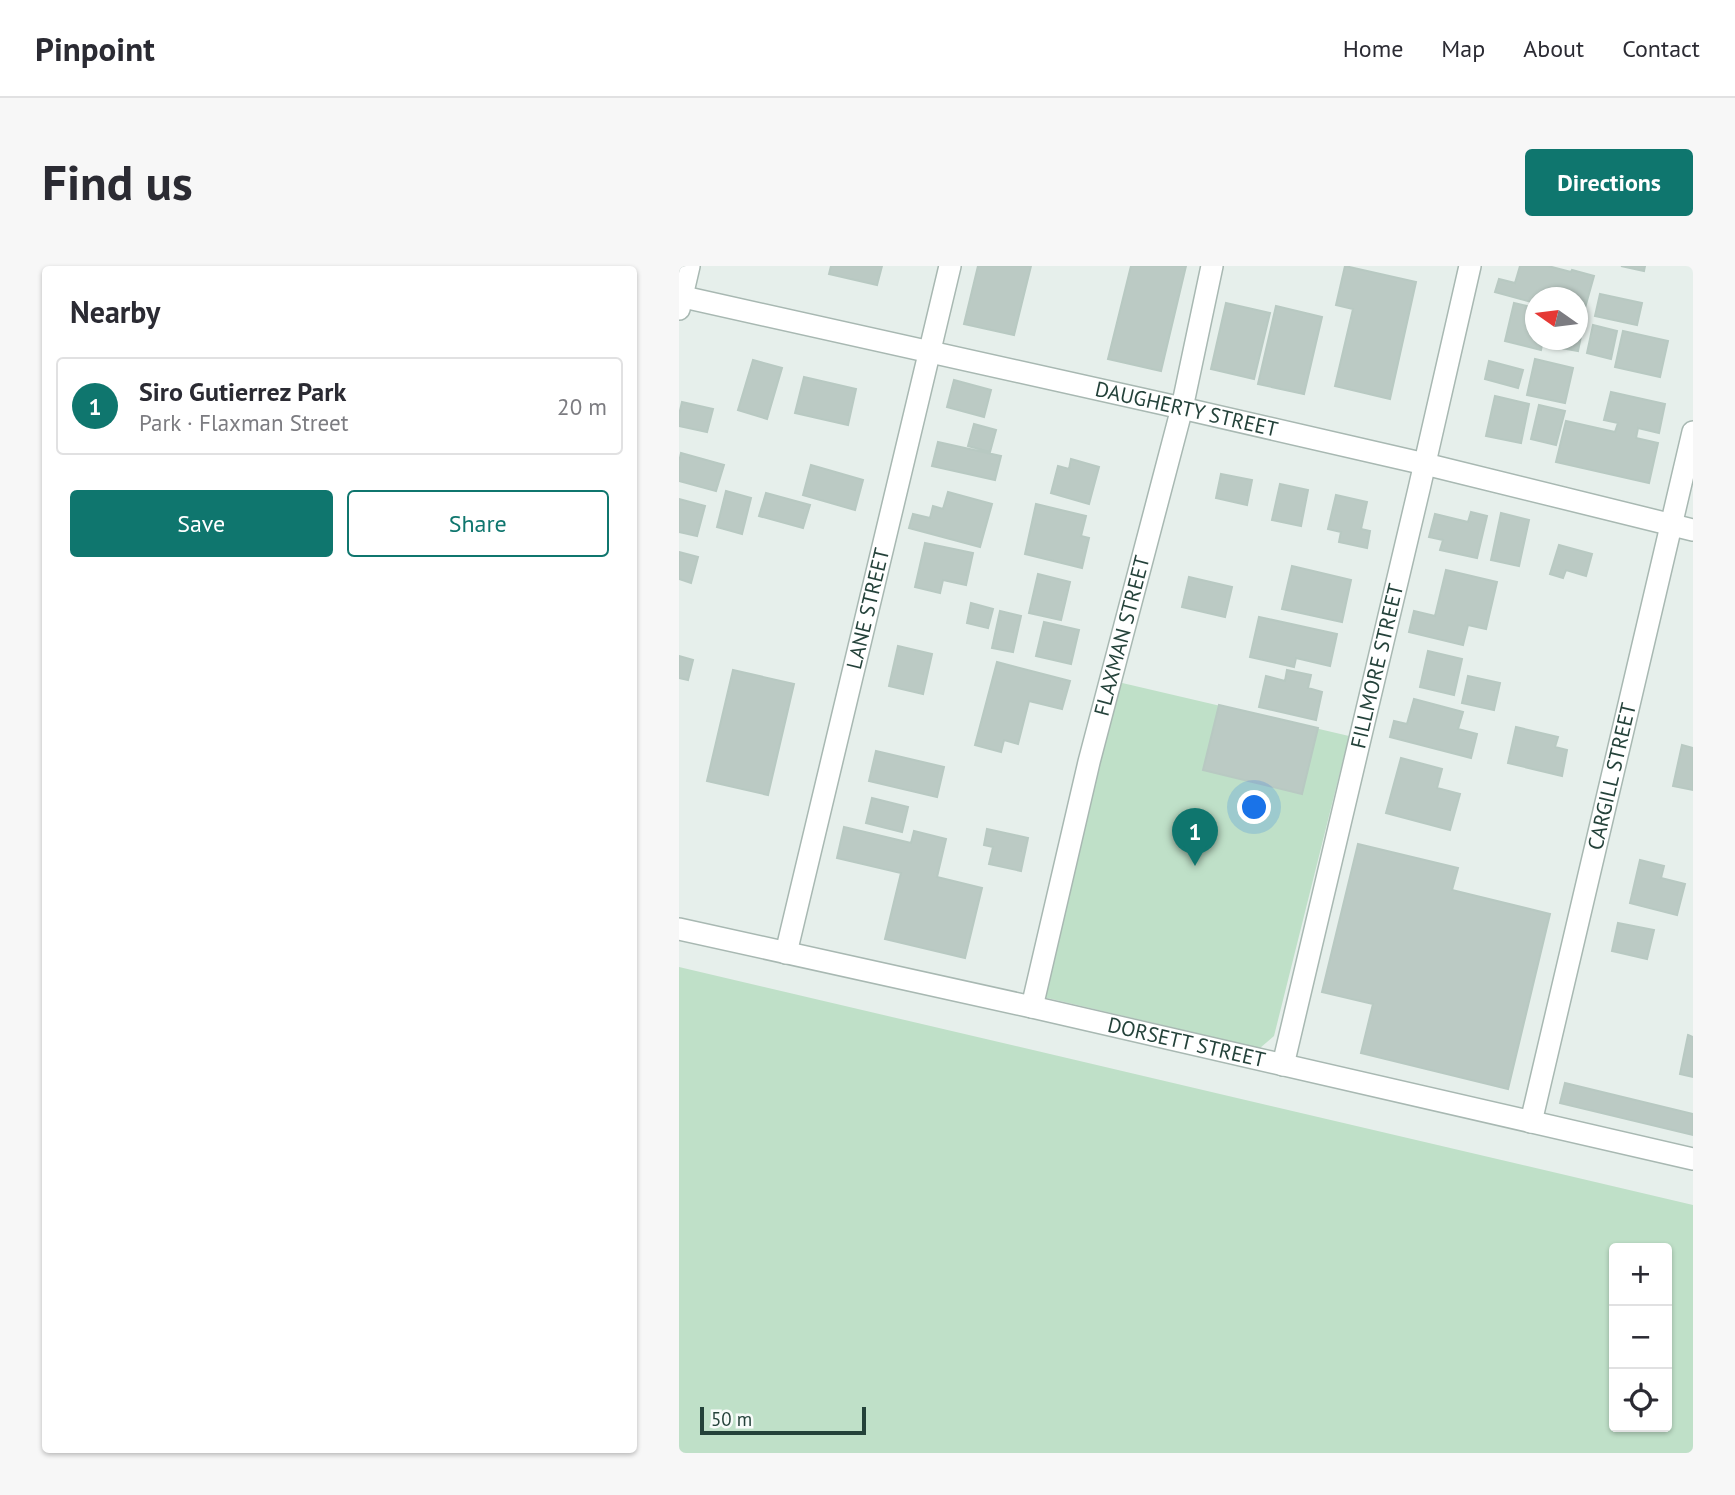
<!DOCTYPE html>
<meta charset="utf-8">
<style>
:root{--surface:#fff;--page:#f7f7f7;--text:#2b2b33;--muted:#7c7c81;--line:#e1e1e2;--accent:#0f766e}
body{margin:0;font-family:"PT Sans",sans-serif;background:var(--page);color:var(--text)}
.controls{position:absolute;right:21px;bottom:21px;display:grid;overflow:hidden;border-radius:7px;box-shadow:0 2px 5px #0004}
.controls button{width:63px;height:63px;display:grid;place-items:center;padding:0;border:0;border-bottom:2px solid var(--line);background:var(--surface);color:var(--text);font:35px sans-serif}
.compass{position:absolute;left:846px;top:21px;width:63px;height:63px;border-radius:50%;background:var(--surface);box-shadow:0 2px 5px #0004;rotate:284deg}
.scale{position:absolute;left:21px;bottom:18px;width:166px;box-sizing:border-box;padding-left:7px;border:4px solid #24423a;border-top:0;font-size:19px;line-height:24px;white-space:nowrap;color:#24423a;-webkit-text-stroke:5px #f7fbf9;paint-order:stroke}
.you{position:absolute;left:576px;top:542px;width:24px;height:24px;margin:-18px;border:5px solid #fff;border-radius:50%;background:#1a73e8;box-shadow:0 0 0 10px #1a73e833}
.badge{display:grid;place-items:center;width:46px;height:46px;border-radius:50%;background:var(--accent);color:#fff;font-size:23px;font-weight:700}
.pin{position:absolute;translate:-50% -58px;filter:drop-shadow(0 2px 4px #0008)}
.pin::after{content:'';position:absolute;top:37px;width:24px;height:21px;background:inherit;clip-path:polygon(0 0,100% 0,50% 100%)}
.list{margin:0;padding:0;list-style:none}
h2{display:flex;justify-content:space-between;align-items:center;height:91px;margin:0;padding:0 28px;font-size:30px}
h2 small{font-size:23px;font-weight:400;color:var(--muted)}
.list li{display:grid;grid-template-columns:46px 1fr auto;gap:21px;align-items:center;box-sizing:border-box;height:98px;margin:0 14px 14px;padding:0 14px;border:2px solid var(--line);border-radius:7px}
.list b{display:block;font-size:26px;white-space:nowrap}
.list p{margin:0;font-size:23px;white-space:nowrap;color:var(--muted)}
.list em{font-size:23px;font-style:normal;color:var(--muted)}
.actions{display:flex;gap:14px;padding:21px 28px}
.actions a{flex:1;padding:16px 0;border:2px solid var(--accent);border-radius:7px;text-align:center;font-size:24px;color:var(--accent)}
.actions .main{background:var(--accent);color:#fff}
.icon{flex:none;width:38px;height:38px;fill:none;stroke:currentColor;stroke-width:2;stroke-linecap:round;stroke-linejoin:round}
.map{position:relative;flex:none;width:1014px;height:1187px;overflow:hidden;border-radius:7px}
header{display:flex;align-items:center;gap:42px;box-sizing:border-box;height:98px;padding:0 35px;background:var(--surface);border-bottom:2px solid var(--line)}
header strong{font-size:33px}
nav{display:flex;gap:38px;margin-inline-start:auto;font-size:24px}
.intro{display:flex;align-items:center;justify-content:space-between;box-sizing:border-box;height:168px;padding:0 42px}
h1{margin:0;font-size:49px}
.button{padding:18px 32px;border-radius:7px;background:var(--accent);color:#fff;font-size:24px;font-weight:700}
main{display:flex;gap:42px;padding:0 42px}
aside{flex:1;background:var(--surface);border-radius:7px;box-shadow:0 2px 5px #0004}
.map>svg:first-child{display:block}
.green{fill:#bfe0c8;fill-rule:evenodd}
.building{fill:#bbcac4;stroke:#b8c9c2;stroke-width:2}
.lines{fill:none;stroke-linecap:round;stroke-linejoin:round}
.minor-casing{stroke:#a8b8b2;stroke-width:24}
.minor{stroke:#fff;stroke-width:21}
.labels{text-anchor:middle;stroke-width:5;stroke-linejoin:round;paint-order:stroke}
.street-label{font-size:21px;fill:#24423a;stroke:#f7fbf9}
</style>
<header>
<strong>Pinpoint</strong>
<nav><a>Home</a><a>Map</a><a>About</a><a>Contact</a></nav>
</header>
<div class="intro"><h1>Find us</h1><a class="button">Directions</a></div>
<main>
<aside>
<h2>Nearby<small></small></h2>
<ul class="list">
<li><span class="badge">1</span><div><b>Siro Gutierrez Park</b><p>Park · Flaxman Street</p></div><em>20 m</em></li>
</ul>
<div class="actions"><a class="main">Save</a><a>Share</a></div>
</aside>
<div class="map">
<svg width="1014" height="1187" viewBox="0 0 1014 1187">
<rect width="100%" height="100%" fill="#e6efeb"/>
<path class="green" d="M439,416L670,470L595,770L581,782L364,731Z
M0,701L1014,939V1187H0ZM935,982H988V1161H935Z"/>
<path class="building" d="M152,0H203L198,19L150,8Z
M299,0H352L335,69L285,58Z
M452,0H507L482,105L429,93Z
M666,0L737,16L711,133L656,120L674,43L657,39Z
M841,0H869L892,6L893,4L915,10L904,49L898,47V32H856V37L816,26L820,13L836,17Z
M942,0H966L965,5Z
M921,28L963,37L958,59L916,50Z
M547,37L591,47L575,113L532,103Z
M835,37L856,42V74H864L862,84L826,75Z
M597,40L643,51L625,128L579,118Z
M898,49L906,50L899,85L871,80L872,74H898Z
M914,59L938,65L932,93L908,87Z
M944,65L989,75L981,111L936,101Z
M856,93L894,102L886,137L848,129Z
M74,94L103,102L88,153L59,144Z
M810,95L844,104L839,122L806,113Z
M125,111L177,123L169,159L116,147Z
M275,114L312,124L305,151L268,141Z
M932,126L986,138L980,167L959,162L957,172L979,177L970,217L877,196L887,155L936,166L939,157L925,154Z
M816,130L850,138L842,177L807,170Z
M3,136L34,143L28,166L0,160V149Z
M860,139L886,145L877,179L852,173Z
M295,158L317,164L311,186L289,180Z
M259,176L322,190L316,214L253,200Z
M2,187L45,199L37,225L0,215V196Z
M392,193L420,201L410,238L372,227L379,200L390,203Z
M132,199L184,214L176,244L124,229Z
M542,208L573,214L568,239L537,232Z
M601,218L629,224L622,260L593,254Z
M47,225L72,232L63,268L38,261Z
M269,226L313,238L301,281L230,262L234,248L251,252L254,240L264,243Z
M87,227L131,239L124,262L80,250Z
M657,229L688,236L682,263L691,265L688,282L660,276L662,266L649,263Z
M0,233L26,240L18,270L0,266Z
M357,238L407,250L402,270L410,272L403,302L346,288Z
M792,246L808,250L798,292L761,284L764,274L750,271L756,248L789,256Z
M822,247L850,254L840,300L812,294Z
M246,277L294,287L287,319L264,314L261,327L236,321Z
M880,279L913,288L907,310L887,304L884,312L871,308Z
M0,286L19,291L12,317L0,313Z
M613,300L672,314L663,356L603,343Z
M767,304L818,316L807,363L789,359L784,379L730,366L735,345L756,350Z
M359,308L391,316L382,354L350,347Z
M510,311L553,321L546,351L503,341Z
M292,337L314,343L309,362L288,357Z
M321,345L342,350L334,386L313,382Z
M580,351L658,368L651,400L617,392L615,401L571,391Z
M365,356L400,364L392,398L357,390Z
M219,380L253,388L244,428L210,420Z
M749,385L783,393L775,429L741,421Z
M0,390L14,394L9,414L0,412Z
M318,396L391,415L383,443L350,435L339,478L325,474L322,486L296,479Z
M54,404L115,418L89,529L28,515Z
M608,404L632,409L629,422L643,426L637,454L580,441L587,410L606,415Z
M789,410L821,417L815,444L783,437Z
M735,433L784,446L779,463L798,468L792,492L711,471L715,455L728,458Z
M540,439L639,462L623,528L524,504Z
M837,461L879,471L876,481L888,484L883,510L829,497Z
M1003,479L1014,482V524L994,520Z
M197,485L265,501L258,531L190,515Z
M722,492L763,503L758,522L781,528L771,564L707,547Z
M193,532L229,541L223,566L187,557Z
M165,561L232,577L235,565L267,573L258,611L303,622L286,692L206,673L222,607L158,592Z
M308,563L349,572L342,605L310,598L314,581L305,579Z
M679,578L779,602L773,624L871,648L829,823L682,787L694,738L643,726Z
M961,594L985,600L982,612L1006,618L998,649L951,637Z
M939,657L975,664L968,693L933,685Z
M1009,769L1014,771V811L1001,808Z
M886,817L1014,848V869L881,837Z"/>
<g class="lines">
<g class="minor-casing">
<g id="minor">
<path id="s1" d="M0,30L485,138L746,198L1014,264"/>
<path d="M0,43L10,0"/>
<path id="s2" d="M0,663L353,741L1014,893"/>
<path id="s3" d="M107,687L271,0"/>
<path id="s4" d="M353,741L410,496L503,142L533,0"/>
<path id="s5" d="M604,799L740,223L791,0"/>
<path id="s6" d="M852,856L1014,166"/>
</g>
</g>
<use href="#minor" class="minor"/>
</g>
<g class="labels">
<g class="street-label">
<text dy="7" stroke="none"><textPath href="#s1" startOffset="520">DAUGHERTY STREET</textPath></text>
<text dy="7" stroke="none"><textPath href="#s3" startOffset="354">LANE STREET</textPath></text>
<text dy="7" stroke="none"><textPath href="#s4" startOffset="382">FLAXMAN STREET</textPath></text>
<text dy="7" stroke="none"><textPath href="#s5" startOffset="410">FILLMORE STREET</textPath></text>
<text dy="7" stroke="none"><textPath href="#s6" startOffset="355">CARGILL STREET</textPath></text>
<text dy="7" stroke="none"><textPath href="#s2" startOffset="520">DORSETT STREET</textPath></text>
</g>
</g>
</svg>
<div class="controls">
<button>+</button>
<button>−</button>
<button><svg class="icon" aria-label="locate" viewBox="0 0 24 24"><circle cx="12" cy="12" r="6"/><path d="M12 2v4M12 18v4M2 12h4M18 12h4"/></svg></button>
</div>
<svg class="compass" viewBox="-18 -18 36 36"><path d="M0-13l5 13h-10z" fill="#e53935"/><path d="M0 13l5-13h-10z" fill="#7c7c81"/></svg>
<div class="scale">50 m</div>
<div class="you"></div>
<div class="pin badge" style="left:516px;top:600px">1</div>
</div>
</main>
